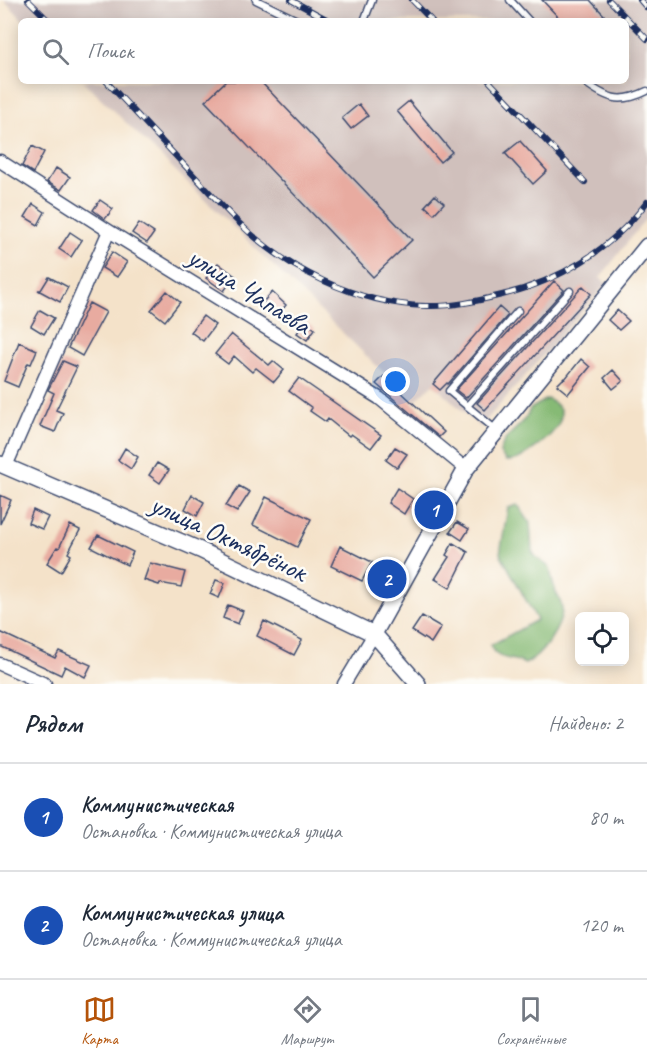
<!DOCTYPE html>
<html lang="ru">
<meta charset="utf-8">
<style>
:root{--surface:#fff;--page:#f2f2f3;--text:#1f2937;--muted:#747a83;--line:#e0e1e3;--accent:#b45309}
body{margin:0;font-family:Caveat,sans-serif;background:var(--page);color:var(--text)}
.controls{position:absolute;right:18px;bottom:18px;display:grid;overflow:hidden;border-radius:9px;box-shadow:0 3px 15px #0003}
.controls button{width:54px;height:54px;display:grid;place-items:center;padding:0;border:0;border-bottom:2px solid var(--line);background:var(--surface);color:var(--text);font:30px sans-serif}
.you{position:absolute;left:396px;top:382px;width:21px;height:21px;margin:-15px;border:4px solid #fff;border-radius:50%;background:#1a73e8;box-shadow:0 0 0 9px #1a73e833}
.badge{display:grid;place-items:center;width:39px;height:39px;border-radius:50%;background:var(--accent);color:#fff;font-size:20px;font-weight:700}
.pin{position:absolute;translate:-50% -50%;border:3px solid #fff;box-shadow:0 2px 6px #0006}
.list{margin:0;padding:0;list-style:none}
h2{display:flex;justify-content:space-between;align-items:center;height:78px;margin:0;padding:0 24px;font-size:26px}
h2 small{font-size:20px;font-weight:400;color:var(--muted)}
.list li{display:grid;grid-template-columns:39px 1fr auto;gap:18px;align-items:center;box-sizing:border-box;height:108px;padding:0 24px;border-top:2px solid var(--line)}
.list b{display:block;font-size:22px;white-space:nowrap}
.list p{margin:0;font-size:20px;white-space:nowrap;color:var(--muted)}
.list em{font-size:20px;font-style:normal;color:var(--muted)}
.icon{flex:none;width:33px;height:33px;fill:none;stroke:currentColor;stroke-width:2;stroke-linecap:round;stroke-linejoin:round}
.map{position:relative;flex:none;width:647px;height:684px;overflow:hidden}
.search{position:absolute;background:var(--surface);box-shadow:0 3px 15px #0003;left:18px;right:18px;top:18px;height:66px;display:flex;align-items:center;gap:15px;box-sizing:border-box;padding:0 21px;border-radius:9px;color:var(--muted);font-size:22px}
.sheet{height:294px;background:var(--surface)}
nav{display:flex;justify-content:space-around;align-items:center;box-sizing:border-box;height:84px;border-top:2px solid var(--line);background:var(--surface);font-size:16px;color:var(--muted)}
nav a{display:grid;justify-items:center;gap:3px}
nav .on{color:var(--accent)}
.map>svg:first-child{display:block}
.industrial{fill:#d0c0bc}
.forest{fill:#86ba74;stroke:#507469;stroke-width:1.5}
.building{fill:#e8aba0}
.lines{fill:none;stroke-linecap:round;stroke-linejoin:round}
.service-casing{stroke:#3c4a6e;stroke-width:9}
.minor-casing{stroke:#3c4a6e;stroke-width:15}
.tertiary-casing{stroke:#3c4a6e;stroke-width:18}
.service{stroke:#fff;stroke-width:6}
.minor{stroke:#fff;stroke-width:12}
.tertiary{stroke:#fff;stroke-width:15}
.rail-casing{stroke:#1b2f5e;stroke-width:6}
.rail{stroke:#fdfcf7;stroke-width:4;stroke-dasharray:11;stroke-linecap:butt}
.labels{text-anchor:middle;stroke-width:5;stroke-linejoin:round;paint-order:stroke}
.street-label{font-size:28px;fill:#1b2f5e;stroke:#fdfcf7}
</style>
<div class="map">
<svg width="647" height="684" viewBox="0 0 647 684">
<rect width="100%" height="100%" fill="#fdfcf7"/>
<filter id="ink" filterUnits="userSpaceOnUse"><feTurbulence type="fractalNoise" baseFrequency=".0167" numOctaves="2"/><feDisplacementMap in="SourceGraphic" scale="12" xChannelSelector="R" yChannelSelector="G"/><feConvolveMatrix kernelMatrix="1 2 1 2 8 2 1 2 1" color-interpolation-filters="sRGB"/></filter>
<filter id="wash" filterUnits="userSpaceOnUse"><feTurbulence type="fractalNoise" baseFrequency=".008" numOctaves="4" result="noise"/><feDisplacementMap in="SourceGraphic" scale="24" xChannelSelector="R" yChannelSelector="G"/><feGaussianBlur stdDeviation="1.35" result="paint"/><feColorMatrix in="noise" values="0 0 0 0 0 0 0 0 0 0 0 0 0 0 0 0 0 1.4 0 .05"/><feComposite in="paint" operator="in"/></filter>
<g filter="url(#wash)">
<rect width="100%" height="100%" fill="#f4e2c9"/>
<path class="industrial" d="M4,0H647V217L600,278L607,283L480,427L433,384L414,402L83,81H626V21H24Z"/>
<path class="forest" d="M547,399C584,414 538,448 520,458C516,461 511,461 506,461L500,453C504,431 523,430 530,409Z
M518,505L530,523L532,551L535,556L550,568C551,574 552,581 554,587C556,594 562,601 562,610C562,627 541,657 525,664C514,657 494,661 491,645L537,620L500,553L508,508Z"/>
<g id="blocks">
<path class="building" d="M542,0H590L604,15L598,21H562Z
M226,81H260L412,240L373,277L205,101Z
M409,101L452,152L440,162L397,111Z
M359,104L368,116L351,129L342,118Z
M520,141L547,171L533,184L505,153Z
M32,146L44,152L33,173L22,166Z
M56,168L70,177L61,190L47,182Z
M435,195L444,203L434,214L425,206Z
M100,200L113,209L105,219L93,210Z
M33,204L45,212L38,225L25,217Z
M139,223L154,233L147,243L132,233Z
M70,232L82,240L71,257L59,249Z
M112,252L127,262L117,277L102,268Z
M218,263L235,276L224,291L206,278Z
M49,277L68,287L60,302L38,290H41Z
M554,281L564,290L466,398L456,390Z
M583,286L591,294L485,410L477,403Z
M167,291L180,302L165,321L151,310Z
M272,292L286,305L278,315L263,302Z
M89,303L106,312L82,356L68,348Z
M499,307L508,315L448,384L447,383L440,390L433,384Z
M40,310L54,318L44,334L31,326Z
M617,310L629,321L619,330L608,320Z
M203,316L215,325L203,341L191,332Z
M305,322L315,329L307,340L297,333Z
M231,334L269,365L273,361L284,370L274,382L256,368L252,372L234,356L228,364L215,354Z
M19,342L37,350L31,364L28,363L18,387L4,381Z
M581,359L590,367L568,394L557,385L564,378L565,379Z
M63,361L77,367L56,410L63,413L55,432L40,426L54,393L48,390Z
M613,370L623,381L613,389L604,378Z
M384,376L444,432L439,437L376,384Z
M299,378L381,435L371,448L351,434L349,436L328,419L326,422L310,411L312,408L289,391Z
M395,447L407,454L397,468L386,460Z
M125,448L138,457L131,469L118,460Z
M157,463L169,470L160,483L149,475Z
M239,486L250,492L237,512L226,506Z
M397,488L413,499L404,514L388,503Z
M0,495L11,500L0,524Z
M192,495L204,502L197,516L185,509Z
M266,497L311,519L297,547L253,525Z
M33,510L48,517L42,529L28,523Z
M457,522L469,529L462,540L450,532Z
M70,525L80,530L68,553L71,555L61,572L47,563L57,547L59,548Z
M98,535L133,552L127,565L91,547Z
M453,543L468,552L450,588L435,579L449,557L446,555Z
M340,546L372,562L362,581L331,566Z
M150,563L185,572L181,587L160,583L159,585L144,580Z
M216,580L225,583L219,598L210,594Z
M228,605L243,611L238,624L223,618Z
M422,616L441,627L431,643L412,631Z
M264,621L302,640L294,655L257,636Z
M0,632L55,658L59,651L91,665L85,677L65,666L61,675L0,646Z"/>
</g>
</g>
<g filter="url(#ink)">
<use href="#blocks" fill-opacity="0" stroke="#3c4a6e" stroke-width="1.5"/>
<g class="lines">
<g class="service-casing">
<path id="service" d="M256,0L299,21
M510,0L529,21
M364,21L372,0
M583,81C606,98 619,105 647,91
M467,406L449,391L518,311
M495,429L467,406L570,291"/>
</g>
<g class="minor-casing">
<path id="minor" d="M0,161L109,231L379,398L466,469
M6,466L109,231
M0,664L45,684
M344,684L374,634"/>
</g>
<g class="tertiary-casing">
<path id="tertiary" d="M0,464L200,550L374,634L418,684
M374,634L466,469L647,246"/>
</g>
<use href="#service" class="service"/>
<use href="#minor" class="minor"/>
<use href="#tertiary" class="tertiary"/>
<g class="rail-casing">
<path id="rail" d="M28,0L49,21
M291,0L330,21
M412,0L432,21
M609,0L647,39
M640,0L646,7
M106,81C133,110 160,139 186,167C203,185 219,203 236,220C285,269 356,304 426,306C451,307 477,301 502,295C559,281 611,250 647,202
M489,81L585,182"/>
</g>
<use href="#rail" class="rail"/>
</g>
</g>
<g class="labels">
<g class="street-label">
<text transform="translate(250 290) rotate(32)" y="10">улица Чапаева</text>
<text transform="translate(229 537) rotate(25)" y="10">улица Октябрёнок</text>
</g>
</g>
</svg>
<div class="controls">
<button><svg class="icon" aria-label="locate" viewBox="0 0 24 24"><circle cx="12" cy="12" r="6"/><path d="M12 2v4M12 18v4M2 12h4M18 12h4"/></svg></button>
</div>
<div class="you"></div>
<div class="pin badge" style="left:434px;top:510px;background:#1a4fb4">1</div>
<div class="pin badge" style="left:387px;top:579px;background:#1a4fb4">2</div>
<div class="search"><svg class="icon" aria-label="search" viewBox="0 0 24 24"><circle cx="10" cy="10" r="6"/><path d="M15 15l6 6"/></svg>Поиск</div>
</div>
<section class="sheet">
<h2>Рядом<small>Найдено: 2</small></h2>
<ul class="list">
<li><span class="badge" style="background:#1a4fb4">1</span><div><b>Коммунистическая</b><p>Остановка · Коммунистическая улица</p></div><em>80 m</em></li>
<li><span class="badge" style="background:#1a4fb4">2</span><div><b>Коммунистическая улица</b><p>Остановка · Коммунистическая улица</p></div><em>120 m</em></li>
</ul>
</section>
<nav>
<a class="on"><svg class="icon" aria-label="map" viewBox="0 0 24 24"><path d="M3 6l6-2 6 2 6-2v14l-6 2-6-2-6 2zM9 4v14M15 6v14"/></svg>Карта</a>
<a><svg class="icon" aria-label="directions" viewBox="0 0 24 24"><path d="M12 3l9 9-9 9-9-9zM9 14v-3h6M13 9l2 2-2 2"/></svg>Маршрут</a>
<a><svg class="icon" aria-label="saved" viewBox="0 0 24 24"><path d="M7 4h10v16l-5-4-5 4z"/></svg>Сохранённые</a>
</nav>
